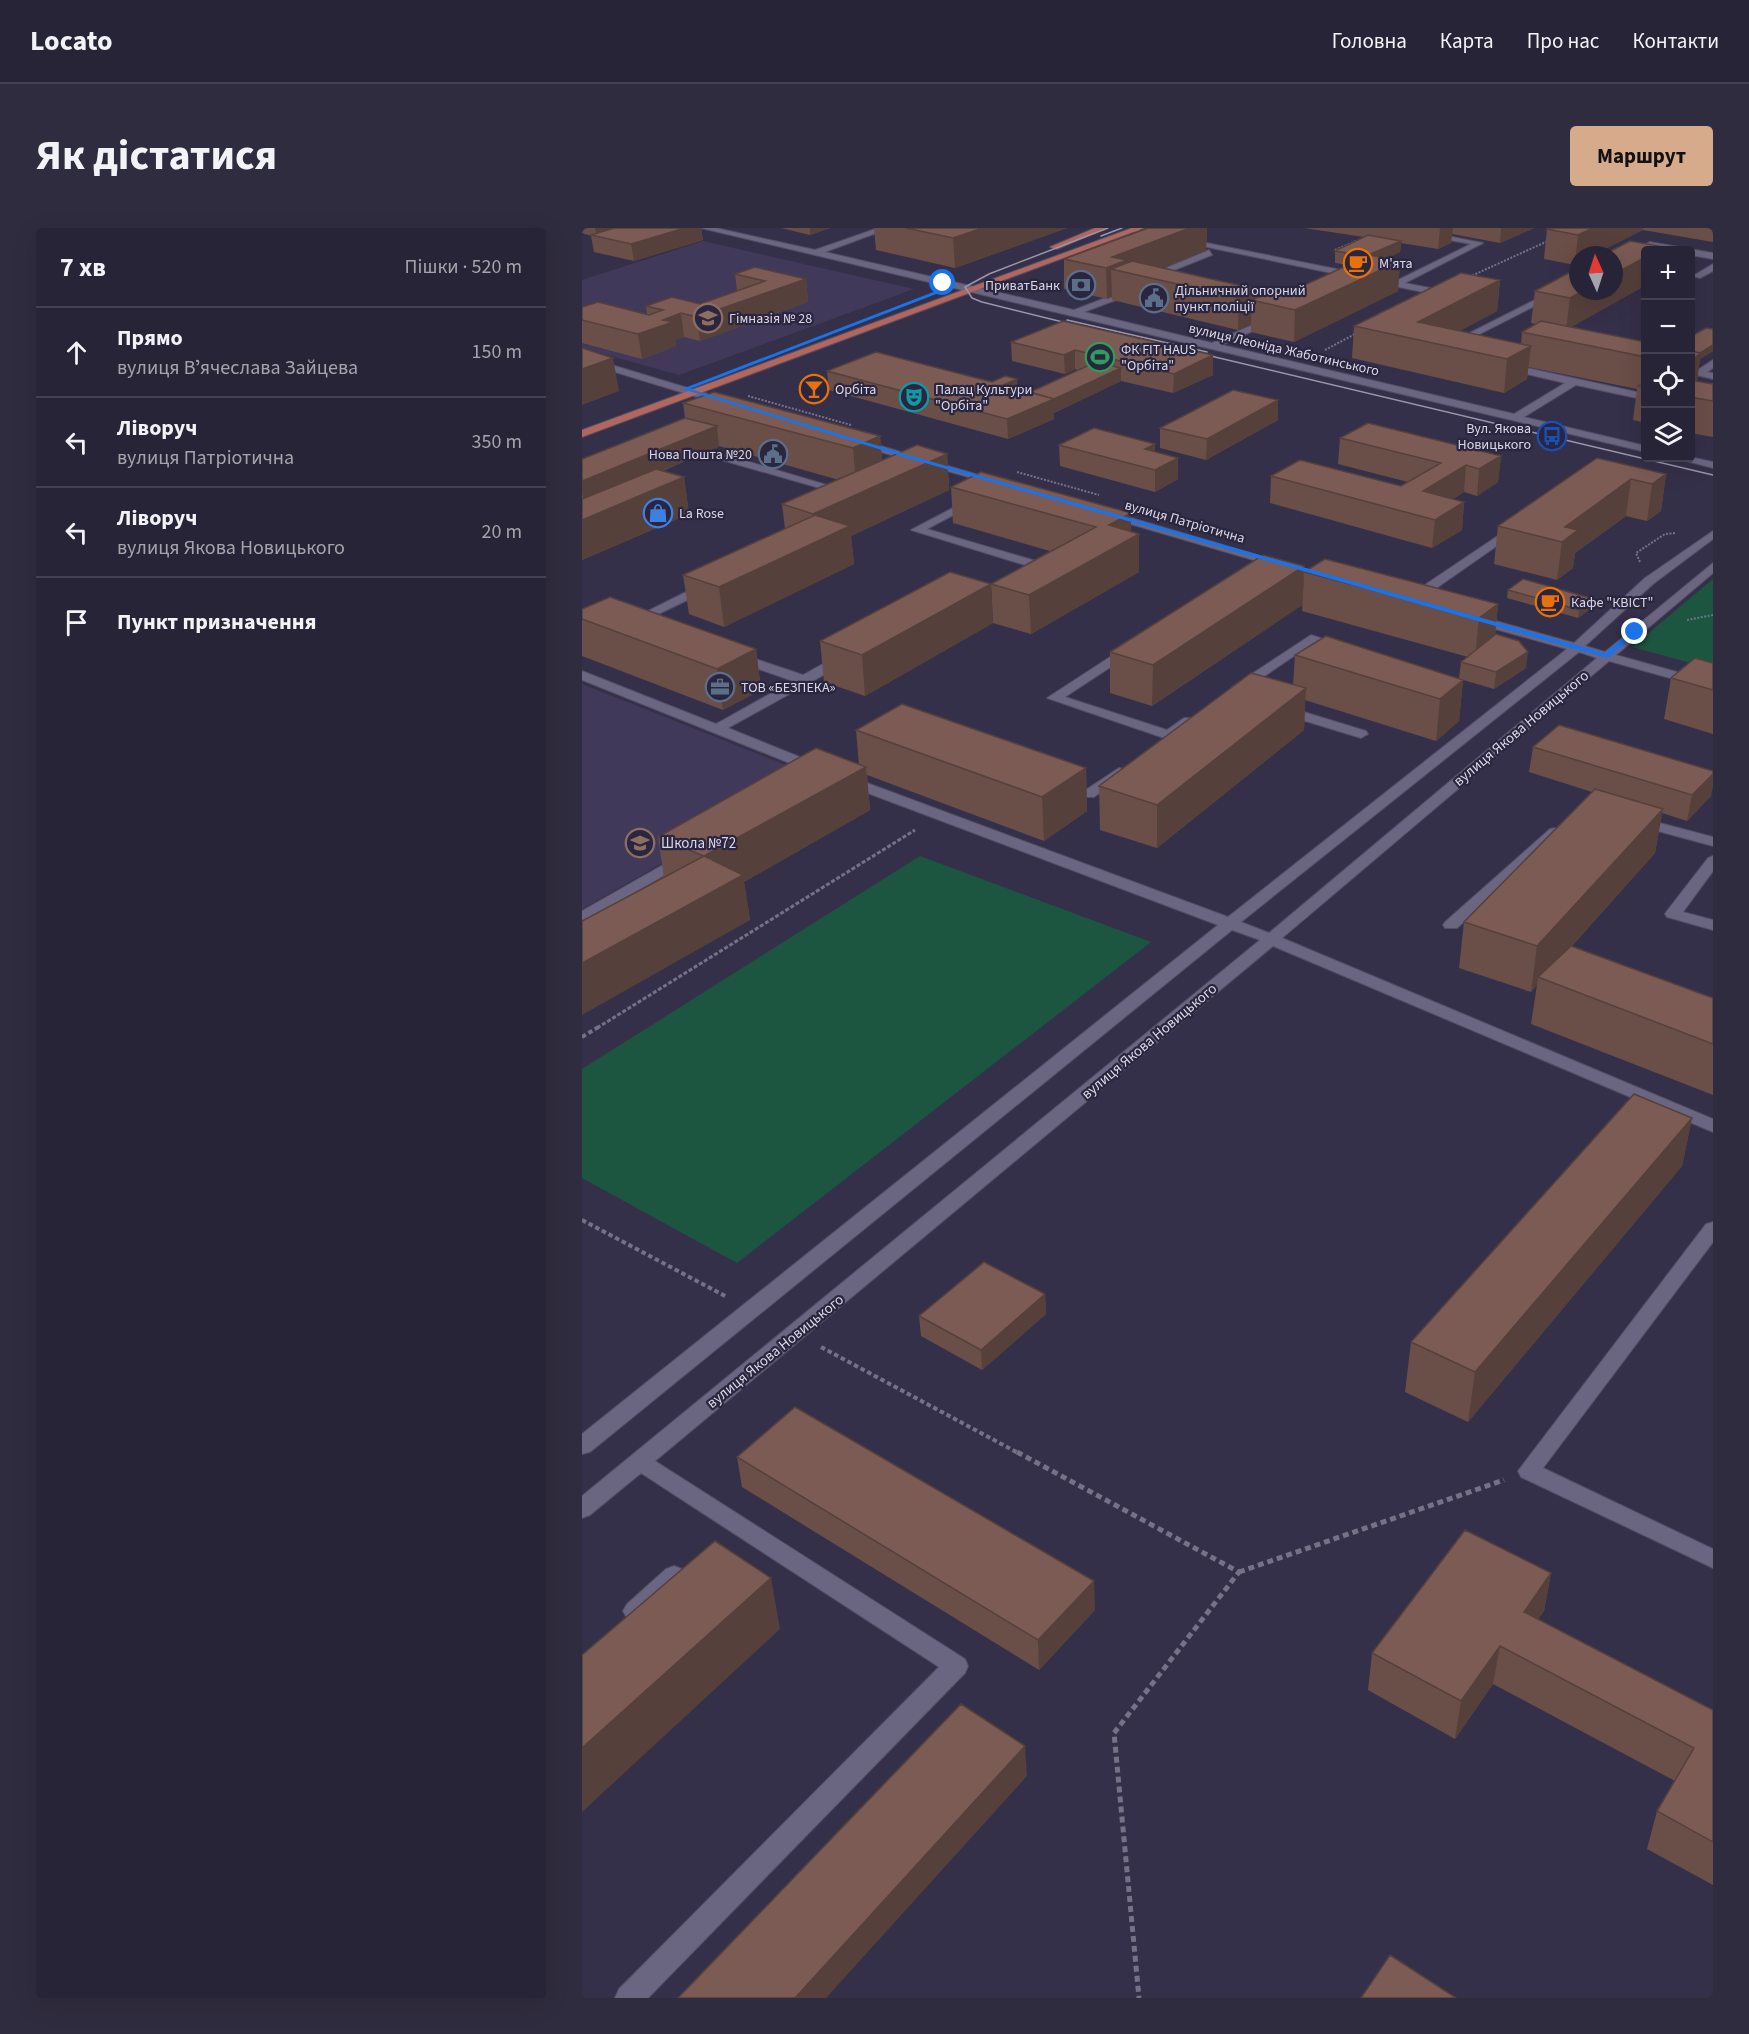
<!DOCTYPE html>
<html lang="uk">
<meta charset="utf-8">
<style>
:root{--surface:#282437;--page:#302c3f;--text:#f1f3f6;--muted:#a5a4ad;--line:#444152;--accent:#d6ab8b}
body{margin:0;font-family:"Source Sans 3",sans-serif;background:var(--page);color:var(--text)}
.controls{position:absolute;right:18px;top:18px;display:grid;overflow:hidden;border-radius:6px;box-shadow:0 6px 24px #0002}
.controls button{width:54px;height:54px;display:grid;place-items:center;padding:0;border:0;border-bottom:2px solid var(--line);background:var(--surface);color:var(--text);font:30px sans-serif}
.compass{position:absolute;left:987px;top:18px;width:54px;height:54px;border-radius:50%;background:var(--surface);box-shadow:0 6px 24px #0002;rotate:357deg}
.stop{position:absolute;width:18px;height:18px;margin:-14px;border:4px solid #1a73e8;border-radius:50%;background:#fff}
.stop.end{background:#1a73e8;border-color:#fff;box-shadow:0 2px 6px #0008}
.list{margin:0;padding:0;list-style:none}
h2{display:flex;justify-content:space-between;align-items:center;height:78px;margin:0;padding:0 24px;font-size:26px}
h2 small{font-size:20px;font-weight:400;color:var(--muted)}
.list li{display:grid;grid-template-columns:39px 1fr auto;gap:18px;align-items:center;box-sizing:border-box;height:90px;padding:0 24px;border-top:2px solid var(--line)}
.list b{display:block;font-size:22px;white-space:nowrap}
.list p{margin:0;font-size:20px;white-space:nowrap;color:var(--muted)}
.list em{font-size:20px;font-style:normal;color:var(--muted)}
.icon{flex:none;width:33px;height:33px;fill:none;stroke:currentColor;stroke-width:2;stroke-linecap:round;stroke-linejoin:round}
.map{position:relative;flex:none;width:1131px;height:1770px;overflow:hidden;border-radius:6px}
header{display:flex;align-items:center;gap:36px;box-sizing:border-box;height:84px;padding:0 30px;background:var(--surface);border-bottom:2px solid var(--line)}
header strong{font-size:28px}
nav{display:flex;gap:33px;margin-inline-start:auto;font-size:21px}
.intro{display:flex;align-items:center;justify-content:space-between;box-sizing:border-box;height:144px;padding:0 36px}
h1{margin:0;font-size:42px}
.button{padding:15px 27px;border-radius:6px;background:var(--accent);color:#111;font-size:21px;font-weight:700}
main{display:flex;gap:36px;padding:0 36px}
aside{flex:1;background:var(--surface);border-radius:6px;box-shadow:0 6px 24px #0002}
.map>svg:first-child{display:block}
.built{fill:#403959}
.green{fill:#1c5640}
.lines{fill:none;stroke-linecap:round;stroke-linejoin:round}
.minor-casing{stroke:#524d63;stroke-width:2}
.major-casing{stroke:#524d63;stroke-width:2}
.path-far3{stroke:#757187;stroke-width:2;stroke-dasharray:2 1.5;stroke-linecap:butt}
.path-far2{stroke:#757187;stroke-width:3;stroke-dasharray:4 2;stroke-linecap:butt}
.path-far1{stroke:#757187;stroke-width:4;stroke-dasharray:4.5 3;stroke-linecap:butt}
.path{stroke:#757187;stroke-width:5;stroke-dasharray:6 4;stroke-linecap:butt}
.minor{fill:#6a6581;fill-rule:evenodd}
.major{fill:#b1665e;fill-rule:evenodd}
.tram{stroke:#9a96aa;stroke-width:1.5}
.wall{fill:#6a4e48}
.shaded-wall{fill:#56403b}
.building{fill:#7b5b54;stroke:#56403b;stroke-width:1.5}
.route{fill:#1a73e8}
.labels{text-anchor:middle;stroke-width:4.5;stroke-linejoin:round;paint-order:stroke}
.far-poi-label{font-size:14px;fill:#d9d7e7;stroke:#2b263f;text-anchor:start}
.far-street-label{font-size:14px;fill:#d9d7e7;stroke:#2b263f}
.street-label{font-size:15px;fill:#d9d7e7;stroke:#2b263f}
.poi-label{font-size:15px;fill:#d9d7e7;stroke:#2b263f;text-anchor:start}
</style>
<header>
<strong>Locato</strong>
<nav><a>Головна</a><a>Карта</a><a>Про нас</a><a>Контакти</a></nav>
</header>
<div class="intro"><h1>Як дістатися</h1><a class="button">Маршрут</a></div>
<main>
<aside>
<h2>7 хв<small>Пішки · 520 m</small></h2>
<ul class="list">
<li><svg class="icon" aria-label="ahead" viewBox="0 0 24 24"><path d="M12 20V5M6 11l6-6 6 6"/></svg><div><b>Прямо</b><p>вулиця Вʼячеслава Зайцева</p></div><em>150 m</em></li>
<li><svg class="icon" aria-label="left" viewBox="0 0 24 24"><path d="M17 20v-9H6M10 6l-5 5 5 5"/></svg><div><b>Ліворуч</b><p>вулиця Патріотична</p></div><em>350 m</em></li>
<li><svg class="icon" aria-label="left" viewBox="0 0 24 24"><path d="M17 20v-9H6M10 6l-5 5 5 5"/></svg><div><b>Ліворуч</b><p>вулиця Якова Новицького</p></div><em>20 m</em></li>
<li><svg class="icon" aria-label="arrive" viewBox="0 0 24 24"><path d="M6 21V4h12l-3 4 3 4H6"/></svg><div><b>Пункт призначення</b></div></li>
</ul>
</aside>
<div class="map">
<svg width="1131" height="1770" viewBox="0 0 1131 1770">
<rect width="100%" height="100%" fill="#353049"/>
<path class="built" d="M121,13L332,61L97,147L0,120V52Z
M0,456L232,548L0,681Z"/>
<path class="green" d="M1131,351V441L1050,419Z
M338,628L569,714L155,1035L0,950V841Z"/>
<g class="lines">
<g class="minor-casing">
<path id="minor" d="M119,0H134L233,22L296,0H308L243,24L492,82L552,59L556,62L555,64L502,84L630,115L692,87L695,88V92L640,117L932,186L983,155L919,140V136L922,135L1064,166V172L994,157L942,189L1064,218V224Z
M550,0L814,53L889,16L845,8V4L901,15L823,55L858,62V66L855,67L553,4Z
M1068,14L1131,25V31L1108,27V22L1069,20L1032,38V32Z
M627,22L630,27L567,52L560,50Z
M1131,36V43L1118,50L1111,48Z
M996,50V56L872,119L864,117Z
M0,128L149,173L150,175L141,177L0,134Z
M1131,132V140L1125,144L1131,145V151L1114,147V143Z
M274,213H282L420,254L411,256L274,217Z
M136,227H144L272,265L262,267L136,231Z
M1108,229L1131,234V240L1093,230Z
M386,272L396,274L345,301L471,338V344L460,346L459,342L329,302Z
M521,284H529L753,350L743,353L521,288Z
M929,299L939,301L833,375H825V369Z
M1131,303V311L1071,356L1003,418L1023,424L1131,335V345L1034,427L1131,454V462L1027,433L700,710L1131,891V904L691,718L73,1233L383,1431L386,1438L383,1445L66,1770H33L37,1761L357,1439L59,1245L8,1287L0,1290V1268L678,712L650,702L8,1224L0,1226V1206L636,697L259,555V549H269L646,689L985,421L888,394V388H896L992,415L1063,350ZM997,424L1015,430L687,705L659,694Z
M126,353L130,354V360L56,396L52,397L46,393Z
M729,407L766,419L760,423L731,415L662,462L657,463L650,459Z
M548,416L553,417V423L483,469L585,502L602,490H612V496L592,510H582L465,470Z
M153,424L221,447L257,427H267V433L146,500L240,538V544H230L0,452V443L134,496L211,453L148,431L147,428Z
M699,477L784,503L786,506L779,510L694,484L692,481Z
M537,540L542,541V547L512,569H502L500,566L502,563Z
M1055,589L1131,609V618L1050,596L1048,593L1050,590Z
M973,600L980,604L978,607L875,700H863L861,697L863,694L968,601Z
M102,625L107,627L110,630L107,633L0,695V683Z
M1131,628V643L1101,684L1131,692V702L1085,689L1083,686L1085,683L1126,630Z
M1131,994V1014L961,1240L1131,1321V1340L939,1249L936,1243L1124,996Z
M92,1338L100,1341L104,1347L100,1353L61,1390L53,1392L45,1390L41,1383L45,1376L84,1341Z"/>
</g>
<g class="major-casing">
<path id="major" d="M513,0H524L475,21L468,19Z
M550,0H562L0,209V202Z"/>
</g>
<path class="path-far3" d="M753,22L774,13
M887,49L968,12
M743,122L773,106
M166,168L269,197
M435,244L517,267
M1058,334L1054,325L1083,306L1094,305
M1105,392L1131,387"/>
<path class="path-far2" d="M15,800L333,602"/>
<path class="path-far1" d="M0,809L18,798
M0,992L145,1069
M239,1119L438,1226"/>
<path class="path" d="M435,1224L657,1344L532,1505L557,1770
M657,1344L922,1252"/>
<use href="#minor" class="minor"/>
<use href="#major" class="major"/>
<path class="tram" d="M519,8L540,0
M485,92L625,124
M493,97L400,74L390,70L383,59L407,46L526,0
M616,125L1131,247"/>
</g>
<path class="wall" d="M0,0H119L121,12L52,33L12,24L9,8L0,5Z
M199,0H248L228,7Z
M292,0H485L373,40L294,22Z
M566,0H625L624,23L580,40L678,62L677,69L701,67L766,37L753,35V23L782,9L722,0H952L918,15L870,6L869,15L856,21L819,15L818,24L805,30L818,33L816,63L712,114L669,104V97L656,102L530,72V69L525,71L482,61V31Z
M968,0H1131V14L1061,2L996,27V35L993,37L962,31L965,1Z
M1064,22V57L989,99L1064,114V195L1051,192L1055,161L946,139L945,151L922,165L770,130L772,98L918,52L915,83L877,103L939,116L940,104L954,96L949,95L953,63Z
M153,46L224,51L226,74L118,113L102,109L93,112L94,118L60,131L0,115V79L65,87L64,78L118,76L155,63Z
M481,93L631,147L591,165L539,153L472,185V191L426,211L247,162L245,143L410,154L435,151V161L448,164L496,142L493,141L483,146L430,133L429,114Z
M1131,101V123L1118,131L1115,153L1131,156V209L1108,205V109Z
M696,172V192L624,232L578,220V200Z
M101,175L298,208L300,233L365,226L367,262L269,308L272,336L142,399L107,386L101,347L203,301L200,276L257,252L137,218L81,243L102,249L107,286L0,332V231L103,190Z
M758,210L919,228L916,254L895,268L882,264L871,271L882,274L880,302L850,320L688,275L689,248L819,258L826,254L756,236Z
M573,216V224L596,251L573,264L478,238L477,217Z
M1015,230L1084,246L1079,283L1065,293L1044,288L993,325L991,340L975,352L912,336L916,298Z
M369,259L549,285V304L557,344L449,406L411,395L409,356L468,323L371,295Z
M722,338L720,377L570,478L528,465V424Z
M722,344L916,376L913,408L944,440L912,461L881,452L877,493L854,513L723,472L722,502L575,620L518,602L517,558L711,457L713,427L877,450L879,434L886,429L720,383Z
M926,362L1011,379L996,390L925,370Z
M0,381L174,421L179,462L141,482L0,428Z
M411,395L283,468L242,454L238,413Z
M1131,435V506L1082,491L1089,450Z
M274,502L504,540L505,583L462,613L285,547L288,582L162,654L168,692L82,650L76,609L277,537Z
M951,519L1129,568L1105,593L1080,585L1073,625L990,718L1131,770V867L949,796L955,757L949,764L877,740L882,694L1010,564L947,544Z
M1110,890L1100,938L886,1194L823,1164L829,1114Z
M463,1066L464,1086L400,1142L339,1108L337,1088Z
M155,1229L513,1382L457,1442L160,1259Z
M969,1345L962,1383L956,1391L1131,1482V1657L1065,1621L1075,1583L1093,1553L911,1456L873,1511L786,1462L790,1425Z"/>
<path class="shaded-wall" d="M13,0H45L15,8Z
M103,0H119L121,12L52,33L49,16Z
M228,0H248L228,7Z
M401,0H485L373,40L371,10Z
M608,0H625L624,23L559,48L529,41L530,69L525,71L524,40L530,29Z
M858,0H871L869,15L856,21Z
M919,0H952L918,15Z
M1011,0H1061V2L1012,27H996V35L993,37L996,7Z
M819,13L818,24L783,40L784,28Z
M1064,29V57L984,102L988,70L1001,63H1032V46Z
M818,33L816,63L712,114L713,82Z
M224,51L226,74L118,113L115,89Z
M918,52L915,83L854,116L836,94Z
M678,62L677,74L670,72L669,97L656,102L657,70Z
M99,85L102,109L93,112L94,118L60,131L56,106L81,92Z
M1131,117V123L1118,131L1114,159L1108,162V131Z
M949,118L945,151L922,165L925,131Z
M493,122V141L483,146L482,127Z
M631,127V147L591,165L592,146Z
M31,130L37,163L0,177V141Z
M539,140V153L472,185V191L426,211L425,191Z
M435,151V171L421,157Z
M696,172V192L624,232L625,211Z
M135,198L137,219L2,275L0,263V253Z
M298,208L301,244L274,256L271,220Z
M573,216V237L563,221Z
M365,226L367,262L269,308L272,336L142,399L137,359L234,314L231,286Z
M919,228L916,254L895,268L897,241Z
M596,230V251L573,264V242Z
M884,237L882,264L841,289V263Z
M1084,246L1079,283L1065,293L1070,256Z
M102,249L107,286L0,332V292Z
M1049,251L1044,288L993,325L991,340L975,352L980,314L983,299Z
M882,274L880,302L850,320L853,292Z
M549,285V310L557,306V344L449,406L447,367L527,297Z
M722,338L720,377L570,478L571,437Z
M409,356L411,395L283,468L280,427Z
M1012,371L1011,379L996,390L997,382Z
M916,376L912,415L893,430L897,390Z
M174,421L179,462L141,482L135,441Z
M946,424L944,440L912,461L914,444Z
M881,452L877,493L854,513L858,471Z
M724,460L722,502L575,620V577Z
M284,539L288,582L162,654L168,692L0,787V735L122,628Z
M504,540L505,583L462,613L460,569Z
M1131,546V559L1129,568L1105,593L1110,567Z
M1081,581L1073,625L960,751L956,749L955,757L949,764L955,718Z
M1110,890L1100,938L886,1194L893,1144Z
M463,1066L464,1086L400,1142L399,1122Z
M969,1345L962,1383L935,1422L942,1384Z
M189,1350L198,1401L0,1584V1520Z
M512,1353L513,1382L457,1442L456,1412Z
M918,1418L911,1456L873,1511L879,1473Z
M443,1518L445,1548L244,1770H213Z"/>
<path class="building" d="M32,0H103L49,16L9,7Z
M324,0H401L371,10Z
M566,0H608L530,29L545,32L524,40L482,31Z
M968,0H1011L996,7L965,1Z
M786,7L819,13L784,28L753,23Z
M1048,13L1082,19L1075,22H1064V29L1032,46V27H1021Z
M788,27L818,33L713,82L670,72L688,64L701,67Z
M550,33L678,62L657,70L529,41Z
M173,39L224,51L115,89L99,85L81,92L91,94L56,106L0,92V79L16,74L67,87L81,82L64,78L90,69L118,76L183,53L153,46Z
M996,40V63H1001L988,70L953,63Z
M879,45L918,52L836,94L949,118L925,131L772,98Z
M481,93L631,127L592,146L493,122L482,127L429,114Z
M959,93L1064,114V129L940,104Z
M1124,100L1131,101V117L1118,125L1108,123V109Z
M0,120L31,130L0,141Z
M1108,123L1119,125L1108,133Z
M294,124L410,154L423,148L435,151L421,157L472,171L425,191L245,143Z
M514,134L539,140L472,171L448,164Z
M1108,152L1131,156V173L1108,169Z
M1064,153V160L1056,158Z
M651,162L696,172L625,211L578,200Z
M132,164L298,208L271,220L101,175Z
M103,190L135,198L0,253V231Z
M786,195L919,228L897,241L884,237L841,263L882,274L853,292L689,248L718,232L819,258L859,235L758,210Z
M512,200L573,216L563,221L596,230L573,242L477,217Z
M335,217L365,226L231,286L200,276Z
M1015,230L1084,246L1070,256L1049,251L983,299L996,302L980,314L916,298Z
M74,241L102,249L0,292V271Z
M399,244L549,285L527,297L557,306L447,367L409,356L514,299L369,259Z
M233,287L268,298L137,359L101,347Z
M681,327L722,338L571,437L528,424Z
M743,331L916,376L897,390L722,344Z
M368,344L409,356L280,427L238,413Z
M941,351L1012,371L997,382L926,362Z
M28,369L174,421L135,441L0,391V381Z
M914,406L937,413L946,424L914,444L879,434Z
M744,408L881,452L858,471L713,427Z
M1113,430L1131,435V462L1089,450Z
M669,445L724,460L575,577L517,558Z
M320,476L504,540L460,569L274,502Z
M977,497L1131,543V546L1110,567L951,519Z
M234,520L284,539L122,628L161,647L0,735V693L122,628L76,609Z
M1013,561L1081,581L955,718L882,694Z
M989,718L1131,770V816L956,749Z
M1052,866L1110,890L893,1144L829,1114Z
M402,1034L463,1066L399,1122L337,1088Z
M213,1179L512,1353L456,1412L155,1229Z
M883,1302L969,1345L942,1384L1131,1482V1614L1075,1583L1112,1520L918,1418L879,1473L790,1425Z
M133,1313L189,1350L0,1520V1427Z
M379,1476L443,1518L213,1770H96Z
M808,1727L874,1770H779Z"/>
<path class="route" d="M361,53L375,58L108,161L340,231L1023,425L1051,402L1057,404L1027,429H1022L336,233L100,161L367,58L359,56Z"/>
<defs>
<g id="cafe-ring" transform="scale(1.5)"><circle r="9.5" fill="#2b263f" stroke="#e8710a" stroke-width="1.5"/><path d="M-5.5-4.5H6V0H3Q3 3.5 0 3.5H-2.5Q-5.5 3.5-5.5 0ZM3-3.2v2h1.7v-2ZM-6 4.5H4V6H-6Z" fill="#e8710a"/></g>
<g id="bank-ring" transform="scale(1.5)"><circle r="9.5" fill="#2b263f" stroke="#5c6f8a" stroke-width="1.5"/><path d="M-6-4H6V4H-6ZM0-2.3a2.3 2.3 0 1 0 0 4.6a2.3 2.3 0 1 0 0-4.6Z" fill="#5c6f8a"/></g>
<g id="civic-ring" transform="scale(1.5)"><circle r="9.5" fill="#2b263f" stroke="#5c6f8a" stroke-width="1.5"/><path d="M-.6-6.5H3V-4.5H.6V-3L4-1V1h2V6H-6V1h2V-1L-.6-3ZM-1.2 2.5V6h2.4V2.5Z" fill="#5c6f8a"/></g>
<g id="school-ring" transform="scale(1.5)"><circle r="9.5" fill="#2b263f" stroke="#8d6e63" stroke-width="1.5"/><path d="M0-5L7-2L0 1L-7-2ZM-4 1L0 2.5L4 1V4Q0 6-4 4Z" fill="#8d6e63"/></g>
<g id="stadium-ring" transform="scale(1.5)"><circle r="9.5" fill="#2b263f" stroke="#2e9e5b" stroke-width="1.5"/><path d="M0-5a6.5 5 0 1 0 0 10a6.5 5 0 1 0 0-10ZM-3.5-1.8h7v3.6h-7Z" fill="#2e9e5b"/></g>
<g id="bar-ring" transform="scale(1.5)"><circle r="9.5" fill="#2b263f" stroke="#e8710a" stroke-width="1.5"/><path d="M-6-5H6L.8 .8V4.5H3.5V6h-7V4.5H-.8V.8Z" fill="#e8710a"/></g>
<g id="theatre-ring" transform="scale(1.5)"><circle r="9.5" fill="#2b263f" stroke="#0f9aa8" stroke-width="1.5"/><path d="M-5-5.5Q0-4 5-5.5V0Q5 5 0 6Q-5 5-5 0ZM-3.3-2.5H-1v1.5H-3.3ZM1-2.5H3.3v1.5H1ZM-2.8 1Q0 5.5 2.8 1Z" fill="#0f9aa8"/></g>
<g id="bus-ring" transform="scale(1.5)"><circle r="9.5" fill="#2b263f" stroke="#1a4fb4" stroke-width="1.5"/><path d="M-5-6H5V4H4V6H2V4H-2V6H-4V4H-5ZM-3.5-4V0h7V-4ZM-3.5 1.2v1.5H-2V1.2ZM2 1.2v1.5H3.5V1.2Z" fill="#1a4fb4"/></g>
<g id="shop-ring" transform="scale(1.5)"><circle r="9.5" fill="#2b263f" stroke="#3f7fe0" stroke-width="1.5"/><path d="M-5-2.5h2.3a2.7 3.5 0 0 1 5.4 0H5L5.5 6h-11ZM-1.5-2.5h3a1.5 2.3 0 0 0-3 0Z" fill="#3f7fe0"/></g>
<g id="office-ring" transform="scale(1.5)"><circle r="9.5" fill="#2b263f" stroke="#5c6f8a" stroke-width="1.5"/><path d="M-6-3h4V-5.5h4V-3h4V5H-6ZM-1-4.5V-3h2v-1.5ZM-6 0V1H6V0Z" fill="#5c6f8a"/></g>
</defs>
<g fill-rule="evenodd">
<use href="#cafe-ring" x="776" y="35"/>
<use href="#bank-ring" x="499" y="57"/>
<use href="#civic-ring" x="572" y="70"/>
<use href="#school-ring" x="126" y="90"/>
<use href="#stadium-ring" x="518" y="129"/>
<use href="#bar-ring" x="232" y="161"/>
<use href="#theatre-ring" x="332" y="169"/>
<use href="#bus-ring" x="970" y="208"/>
<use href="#civic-ring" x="191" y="226"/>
<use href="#shop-ring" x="76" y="285"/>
<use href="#cafe-ring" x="968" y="374"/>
<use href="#office-ring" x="138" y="459"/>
<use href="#school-ring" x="58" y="615"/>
</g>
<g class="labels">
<g class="far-poi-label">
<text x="797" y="40">М'ята</text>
<text x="478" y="62" text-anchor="end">ПриватБанк</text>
<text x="593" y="67">Дільничний опорний<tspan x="593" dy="16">пункт поліції</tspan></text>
<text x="147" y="95">Гімназія № 28</text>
<text x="539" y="126">ФК FIT HAUS<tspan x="539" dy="16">"Орбіта"</tspan></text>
<text x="253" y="166">Орбіта</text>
<text x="353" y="166">Палац Культури<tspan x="353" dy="16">"Орбіта"</tspan></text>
<text x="949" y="205" text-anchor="end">Вул. Якова<tspan x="949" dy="16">Новицького</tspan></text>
<text x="170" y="231" text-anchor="end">Нова Пошта №20</text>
<text x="97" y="290">La Rose</text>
<text x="989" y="379">Кафе "КВІСТ"</text>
<text x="159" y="464">ТОВ «БЕЗПЕКА»</text>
</g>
<g class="far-street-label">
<text transform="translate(702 121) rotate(13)" y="5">вулиця Леоніда Жаботинського</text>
<text transform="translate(603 293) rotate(16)" y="5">вулиця Патріотична</text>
</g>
<g class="street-label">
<text transform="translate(939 500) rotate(-40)" y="5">вулиця Якова Новицького</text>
<text transform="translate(567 813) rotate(-40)" y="5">вулиця Якова Новицького</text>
<text transform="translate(193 1123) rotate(-39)" y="5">вулиця Якова Новицького</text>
</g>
<g class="poi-label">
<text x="79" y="620">Школа №72</text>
</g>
</g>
</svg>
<div class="controls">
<button>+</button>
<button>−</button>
<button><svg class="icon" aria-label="locate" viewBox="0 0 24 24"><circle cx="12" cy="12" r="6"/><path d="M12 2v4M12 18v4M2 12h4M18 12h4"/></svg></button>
<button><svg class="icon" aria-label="layers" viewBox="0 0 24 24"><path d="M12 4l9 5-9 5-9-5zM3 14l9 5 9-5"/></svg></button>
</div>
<svg class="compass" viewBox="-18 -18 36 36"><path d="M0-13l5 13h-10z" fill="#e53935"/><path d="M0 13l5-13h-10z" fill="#a5a4ad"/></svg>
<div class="stop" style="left:361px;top:55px"></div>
<div class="stop end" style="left:1053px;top:404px"></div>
</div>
</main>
